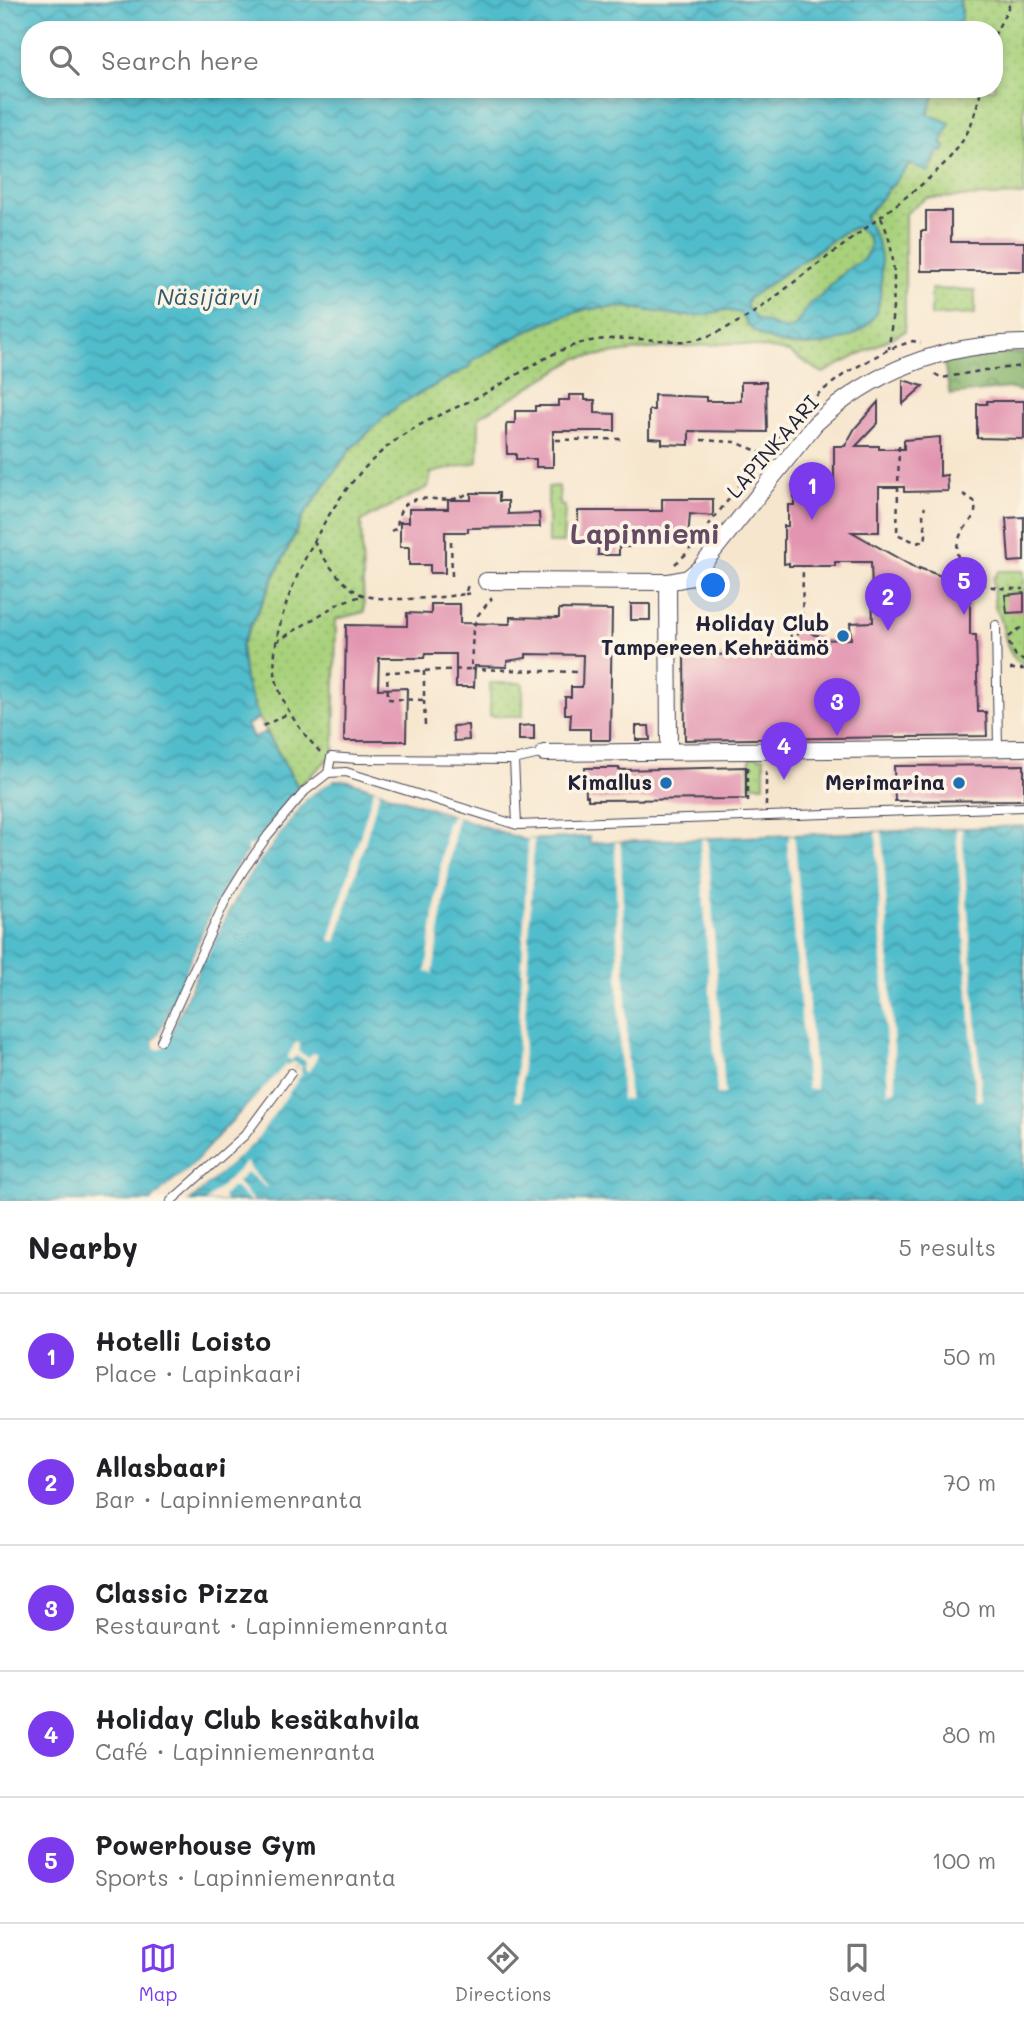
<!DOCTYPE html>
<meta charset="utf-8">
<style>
:root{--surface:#fff;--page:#f2f2f2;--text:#202124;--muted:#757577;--line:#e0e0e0;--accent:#7c3aed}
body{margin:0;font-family:Mali,sans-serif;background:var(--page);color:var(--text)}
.you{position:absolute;left:714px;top:586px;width:24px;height:24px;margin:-18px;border:5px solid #fff;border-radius:50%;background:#1a73e8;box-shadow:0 0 0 10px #1a73e833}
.badge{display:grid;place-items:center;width:46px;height:46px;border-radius:50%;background:var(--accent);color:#fff;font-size:23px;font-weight:700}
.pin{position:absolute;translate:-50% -58px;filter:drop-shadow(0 2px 4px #0008)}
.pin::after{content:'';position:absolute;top:37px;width:24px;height:21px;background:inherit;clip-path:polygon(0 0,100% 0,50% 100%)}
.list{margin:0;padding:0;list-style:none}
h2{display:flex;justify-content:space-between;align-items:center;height:91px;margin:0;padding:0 28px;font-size:30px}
h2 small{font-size:23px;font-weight:400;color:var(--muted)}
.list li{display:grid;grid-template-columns:46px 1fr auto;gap:21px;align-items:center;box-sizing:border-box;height:126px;padding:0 28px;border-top:2px solid var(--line)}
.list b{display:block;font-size:26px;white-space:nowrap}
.list p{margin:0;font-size:23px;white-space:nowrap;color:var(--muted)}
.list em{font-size:23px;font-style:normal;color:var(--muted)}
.icon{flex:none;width:38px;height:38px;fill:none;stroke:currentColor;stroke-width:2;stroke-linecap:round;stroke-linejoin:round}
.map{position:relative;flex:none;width:1024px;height:1201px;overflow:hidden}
.search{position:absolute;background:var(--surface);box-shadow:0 4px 10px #0003;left:21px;right:21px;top:21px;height:77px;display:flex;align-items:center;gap:18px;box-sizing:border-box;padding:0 24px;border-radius:28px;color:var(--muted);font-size:26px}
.sheet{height:721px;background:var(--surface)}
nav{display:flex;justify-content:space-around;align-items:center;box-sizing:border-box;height:98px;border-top:2px solid var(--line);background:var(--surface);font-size:19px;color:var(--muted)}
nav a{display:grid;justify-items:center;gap:4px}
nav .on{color:var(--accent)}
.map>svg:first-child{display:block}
.forest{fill:url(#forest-crowns);stroke:#546a54;stroke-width:2}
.park{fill:url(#park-dots);stroke:#657a5c;stroke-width:2}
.water{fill:url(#water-waves);stroke:#3a7084;stroke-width:2;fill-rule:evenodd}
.pier{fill:#f7e6ce}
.building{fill:#e294b0}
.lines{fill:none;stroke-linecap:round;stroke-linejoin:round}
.service-casing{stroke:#423f51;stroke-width:10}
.minor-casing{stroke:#423f51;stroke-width:18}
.path{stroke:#423f51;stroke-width:2.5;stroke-dasharray:5 5;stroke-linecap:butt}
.service{stroke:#fff;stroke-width:8}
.minor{stroke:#fff;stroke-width:16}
.poi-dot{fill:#1f6fb2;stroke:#fcf5e5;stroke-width:2.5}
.labels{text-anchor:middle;stroke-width:7;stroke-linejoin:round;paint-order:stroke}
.street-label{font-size:21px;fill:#22223b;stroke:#fcf5e5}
.poi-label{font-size:21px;font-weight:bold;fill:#22223b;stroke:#fcf5e5;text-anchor:end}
.water-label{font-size:23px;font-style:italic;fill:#32586e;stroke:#fcf5e5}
.district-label{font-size:28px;font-weight:bold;fill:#654a64;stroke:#fcf5e5}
</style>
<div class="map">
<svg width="1024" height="1201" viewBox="0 0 1024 1201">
<defs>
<pattern id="forest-crowns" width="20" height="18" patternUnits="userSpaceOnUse" patternTransform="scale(1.75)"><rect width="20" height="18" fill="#86b36c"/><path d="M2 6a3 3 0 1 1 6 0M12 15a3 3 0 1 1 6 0" fill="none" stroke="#6d915a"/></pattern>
<pattern id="park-dots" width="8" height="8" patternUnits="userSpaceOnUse" patternTransform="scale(1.75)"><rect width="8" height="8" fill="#a8d17c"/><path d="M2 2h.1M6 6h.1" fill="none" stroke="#90b36c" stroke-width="1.8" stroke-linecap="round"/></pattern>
<pattern id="water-waves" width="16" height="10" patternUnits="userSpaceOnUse" patternTransform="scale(1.75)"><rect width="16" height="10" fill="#51bdcc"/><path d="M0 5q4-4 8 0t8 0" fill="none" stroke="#4399a7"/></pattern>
</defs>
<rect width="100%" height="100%" fill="#fcf5e5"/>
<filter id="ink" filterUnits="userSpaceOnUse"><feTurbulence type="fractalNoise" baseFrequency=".0143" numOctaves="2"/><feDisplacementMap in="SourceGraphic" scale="14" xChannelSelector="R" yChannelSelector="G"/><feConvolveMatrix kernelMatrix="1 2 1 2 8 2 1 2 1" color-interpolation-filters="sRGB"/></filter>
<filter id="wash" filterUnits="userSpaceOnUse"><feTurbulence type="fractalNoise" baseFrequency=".00686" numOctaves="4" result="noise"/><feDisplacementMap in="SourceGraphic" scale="28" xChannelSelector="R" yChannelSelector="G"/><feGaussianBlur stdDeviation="1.57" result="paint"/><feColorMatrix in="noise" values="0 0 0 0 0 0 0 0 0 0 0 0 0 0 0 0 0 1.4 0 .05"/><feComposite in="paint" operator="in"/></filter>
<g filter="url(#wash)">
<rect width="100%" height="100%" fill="#f7e6ce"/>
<path class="forest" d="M1010,353H1024V392L1008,388L950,395L944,363L975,356Z"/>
<path class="park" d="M960,0H1024V28L1018,45L1024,49V195L926,198L905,214V331L823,373L788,352L736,343L648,349L578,358L479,417L478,462L431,473L428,487L361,521L364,612L336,619L334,754L298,787L259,718L245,680L241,646L304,515L350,450L380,421L400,404L470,366L472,360L527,331L555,319L586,309L624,307L684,316L749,298L865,217L910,164L930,171L939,150L943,151L945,146L941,145L949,123L928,114L936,89H994V30H957L962,15Z
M931,289L975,290V314L931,316Z
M559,486L560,505L565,506L563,543H548V487Z
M999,571H1024V665C1005,657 1006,634 1000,617C999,613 996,611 995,607C993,599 994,588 993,579Z
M490,683H523V716H490Z
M750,757H764V785H749Z"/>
<path class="water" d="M0,0H960L962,15L957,30H30V89H936L928,114L950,123L941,144L945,146L943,152L938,151L929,172L910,164L865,217C869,225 874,233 877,241C884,258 883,299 875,315C856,350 781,355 753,330C748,326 744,318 740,313L724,310L705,315L684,316L624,307L586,309L555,319L527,331L473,360L471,366L400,404L380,421L350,450L304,515L241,646L245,680L259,718L247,725L253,738L266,732L298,787L253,846L246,849L248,851L236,867L210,915L158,1036L153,1041L154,1047L165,1046L204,958L247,878L308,797L334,780L349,781L524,840L589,837L590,843L1024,826V1201H189L255,1141L302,1070L289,1063L226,1127L188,1170L171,1183L152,1201H0ZM856,227L866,234L870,244L869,250L863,260L849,268L837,279L821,296L810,303L795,326L787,330L756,319L746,305L749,298L844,232Z"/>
<path class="pier" d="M331,778L334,780L308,797L247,878L229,909L206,959L203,958L165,1046L160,1050L154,1048L153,1041L158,1036L210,915L236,867L248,851L246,849L249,844L253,846L300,785L301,789L277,821L253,849H251V853L225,895L197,951L161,1038L156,1043L158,1046L162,1045L226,907L244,876L306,795Z
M374,789L380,791L336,942L329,940Z
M451,815L457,817L433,973L426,972L447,822H449Z
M956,829H962L982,1100L976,1101Z
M876,832H882L883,840L896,1091L888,1092Z
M789,836H794L795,842L816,1089H807L787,841H789Z
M534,839L521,1101H515L528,844V840Z
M701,839H707L708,845L725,1094H717L700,845H702Z
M615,842H620L621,847L629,1099L621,1100Z
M296,1042L300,1044L299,1052L308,1057L314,1053L318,1055L309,1072L305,1069L306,1061L297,1056L291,1060L287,1058Z
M294,1062L301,1066L302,1074L255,1142L189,1201H186L188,1197L252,1139L299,1073L298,1068L294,1066L287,1068L185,1178L173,1185L157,1201H152L171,1183L188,1170L285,1065Z
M246,1162L254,1173L267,1187L266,1188L247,1172L237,1182L253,1201H250L233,1186L223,1196L225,1201H206Z"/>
<g id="blocks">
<path class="building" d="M926,211H951V242H1024V271H921V231H926Z
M903,380L923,386L903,404Z
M741,382H766L767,432L689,431V445L662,444V439L649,438V410H654V395L706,397V401H741Z
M569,395H585V400H595V413L615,414V431H553V467H536V459H516V454H507L506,427L507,423H515V411H535V406H558V400H569Z
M987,401H1024V439L977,438V404H987Z
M878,402V423L856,446H879V449H904V440L940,437V476L947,475L948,491L904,492V487H879V532H852L919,570V568L944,577L970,579V635H976L978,712H986L987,736L685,740L684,655L789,654L791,632L802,624L814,635H818V640L851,639L850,623L873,622L871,562H835V566H789V563L784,564V526H788V505H794V487H814V481H834V446H845L855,428Z
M471,493H499V501H508V514L539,513L540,527L468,528V532H445V573H430V565H409V547H400V522H409V509H448V500H471Z
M662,499H713V516L690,514L688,538H670V540H652V542H629V547H619V555H598V546H590V542H578V511H662Z
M1024,517V561L1009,562L1006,518Z
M1024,593V612L1007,613L1005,595Z
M431,604H460V623L510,624V617L559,618V609L612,610L610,740H590V729H570L571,714H565V697H571V687H582L583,655L526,654V658L507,661V667L475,666L474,687H456V654H425L424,658H379L378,689L407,688L406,741H344L346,625L407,626V613L431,614Z
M631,604H650V620H631Z
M468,725L469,740L454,741L453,726Z
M534,725V740H519V726Z
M636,726H649L650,740H636Z
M1024,765V800L895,801L894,766Z
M746,767V799L588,800V796H586L585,768H619V770Z"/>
</g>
</g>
<g filter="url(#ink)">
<use href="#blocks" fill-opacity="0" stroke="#423f51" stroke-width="2"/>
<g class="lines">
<g class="service-casing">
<path id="service" d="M996,625L998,748
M514,760L517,825
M328,773L331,757L358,759L514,760L544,753
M161,1041L227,897L243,871L268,835L305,791L328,773L346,772L517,825L1024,807
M171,1201L245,1135L291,1073"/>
</g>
<g class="minor-casing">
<path id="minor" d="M486,581L668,582L688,578L700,568L815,424C874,369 944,344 1024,343
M668,582L669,751
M544,753L1024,748"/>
</g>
<path class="path" d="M994,36L1012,0
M881,218C901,258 893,306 889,349
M935,374L942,378L985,370L1024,366
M556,440L623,439
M701,440L735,442L765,454
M899,446L897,534L917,543L925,540C929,529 919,518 925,507
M963,494L974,501C980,519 964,523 959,539C952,557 964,574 981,583C993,589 1010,589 1024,589
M391,531L397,528C400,478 444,511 466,494
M314,541C323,559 346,591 366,596C391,602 439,598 465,594L469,582
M451,541L452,576
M675,564L686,554L782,431L818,394L846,373L889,349L913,341L921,343
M465,594L475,593
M1009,637L1024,625
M276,642L341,602L362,596
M1009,643L1016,656L1024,661
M802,650L796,648L794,643L797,635L802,630L803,566
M471,669L579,672
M1010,669H1024
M424,671V700L388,699L387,672L471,669L473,629L478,615L492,598
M424,700L425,726
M263,726L289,713
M320,752C300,730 283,708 276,679C265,627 315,531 346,490C359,473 375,456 392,443C418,422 453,410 482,395C514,378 544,355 578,344C604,336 632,339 659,340C667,340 677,342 686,341C703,340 721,331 736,323C763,309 787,287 811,269C839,249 866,228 893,207C919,187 945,168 963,140C973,124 977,107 981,89
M748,767V806
M766,806V769L768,768"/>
<use href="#service" class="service"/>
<use href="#minor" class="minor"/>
</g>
</g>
<g class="poi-dot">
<circle cx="843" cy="636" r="7"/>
<circle cx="666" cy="783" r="7"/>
<circle cx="959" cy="783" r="7"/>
</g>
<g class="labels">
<g class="street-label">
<text transform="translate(773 447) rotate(-49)" y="7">LAPINKAARI</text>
</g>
<g class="poi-label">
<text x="829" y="631">Holiday Club<tspan x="829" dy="24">Tampereen Kehräämö</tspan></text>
<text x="652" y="790">Kimallus</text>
<text x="945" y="790">Merimarina</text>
</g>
<g class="water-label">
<text x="208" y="305">Näsijärvi</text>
</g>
<g class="district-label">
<text x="645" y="544">Lapinniemi</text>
</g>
</g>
</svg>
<div class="you"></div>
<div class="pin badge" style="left:812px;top:520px">1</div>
<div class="pin badge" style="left:888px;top:631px">2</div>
<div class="pin badge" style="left:837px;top:736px">3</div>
<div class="pin badge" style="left:784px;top:780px">4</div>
<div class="pin badge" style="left:964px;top:615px">5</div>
<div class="search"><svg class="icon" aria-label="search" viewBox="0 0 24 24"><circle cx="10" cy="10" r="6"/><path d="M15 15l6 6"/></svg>Search here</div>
</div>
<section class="sheet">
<h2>Nearby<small>5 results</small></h2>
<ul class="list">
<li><span class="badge">1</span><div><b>Hotelli Loisto</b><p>Place · Lapinkaari</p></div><em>50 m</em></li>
<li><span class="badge">2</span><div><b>Allasbaari</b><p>Bar · Lapinniemenranta</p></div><em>70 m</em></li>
<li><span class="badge">3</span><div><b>Classic Pizza</b><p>Restaurant · Lapinniemenranta</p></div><em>80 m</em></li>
<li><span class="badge">4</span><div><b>Holiday Club kesäkahvila</b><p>Café · Lapinniemenranta</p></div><em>80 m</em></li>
<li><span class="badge">5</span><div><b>Powerhouse Gym</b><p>Sports · Lapinniemenranta</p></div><em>100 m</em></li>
</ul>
</section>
<nav>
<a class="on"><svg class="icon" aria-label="map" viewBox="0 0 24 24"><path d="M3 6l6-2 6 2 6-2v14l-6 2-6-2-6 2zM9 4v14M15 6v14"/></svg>Map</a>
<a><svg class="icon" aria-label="directions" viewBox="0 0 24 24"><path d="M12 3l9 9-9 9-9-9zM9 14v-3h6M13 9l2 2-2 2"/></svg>Directions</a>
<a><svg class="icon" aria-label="saved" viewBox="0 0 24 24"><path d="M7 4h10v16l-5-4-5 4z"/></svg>Saved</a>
</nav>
